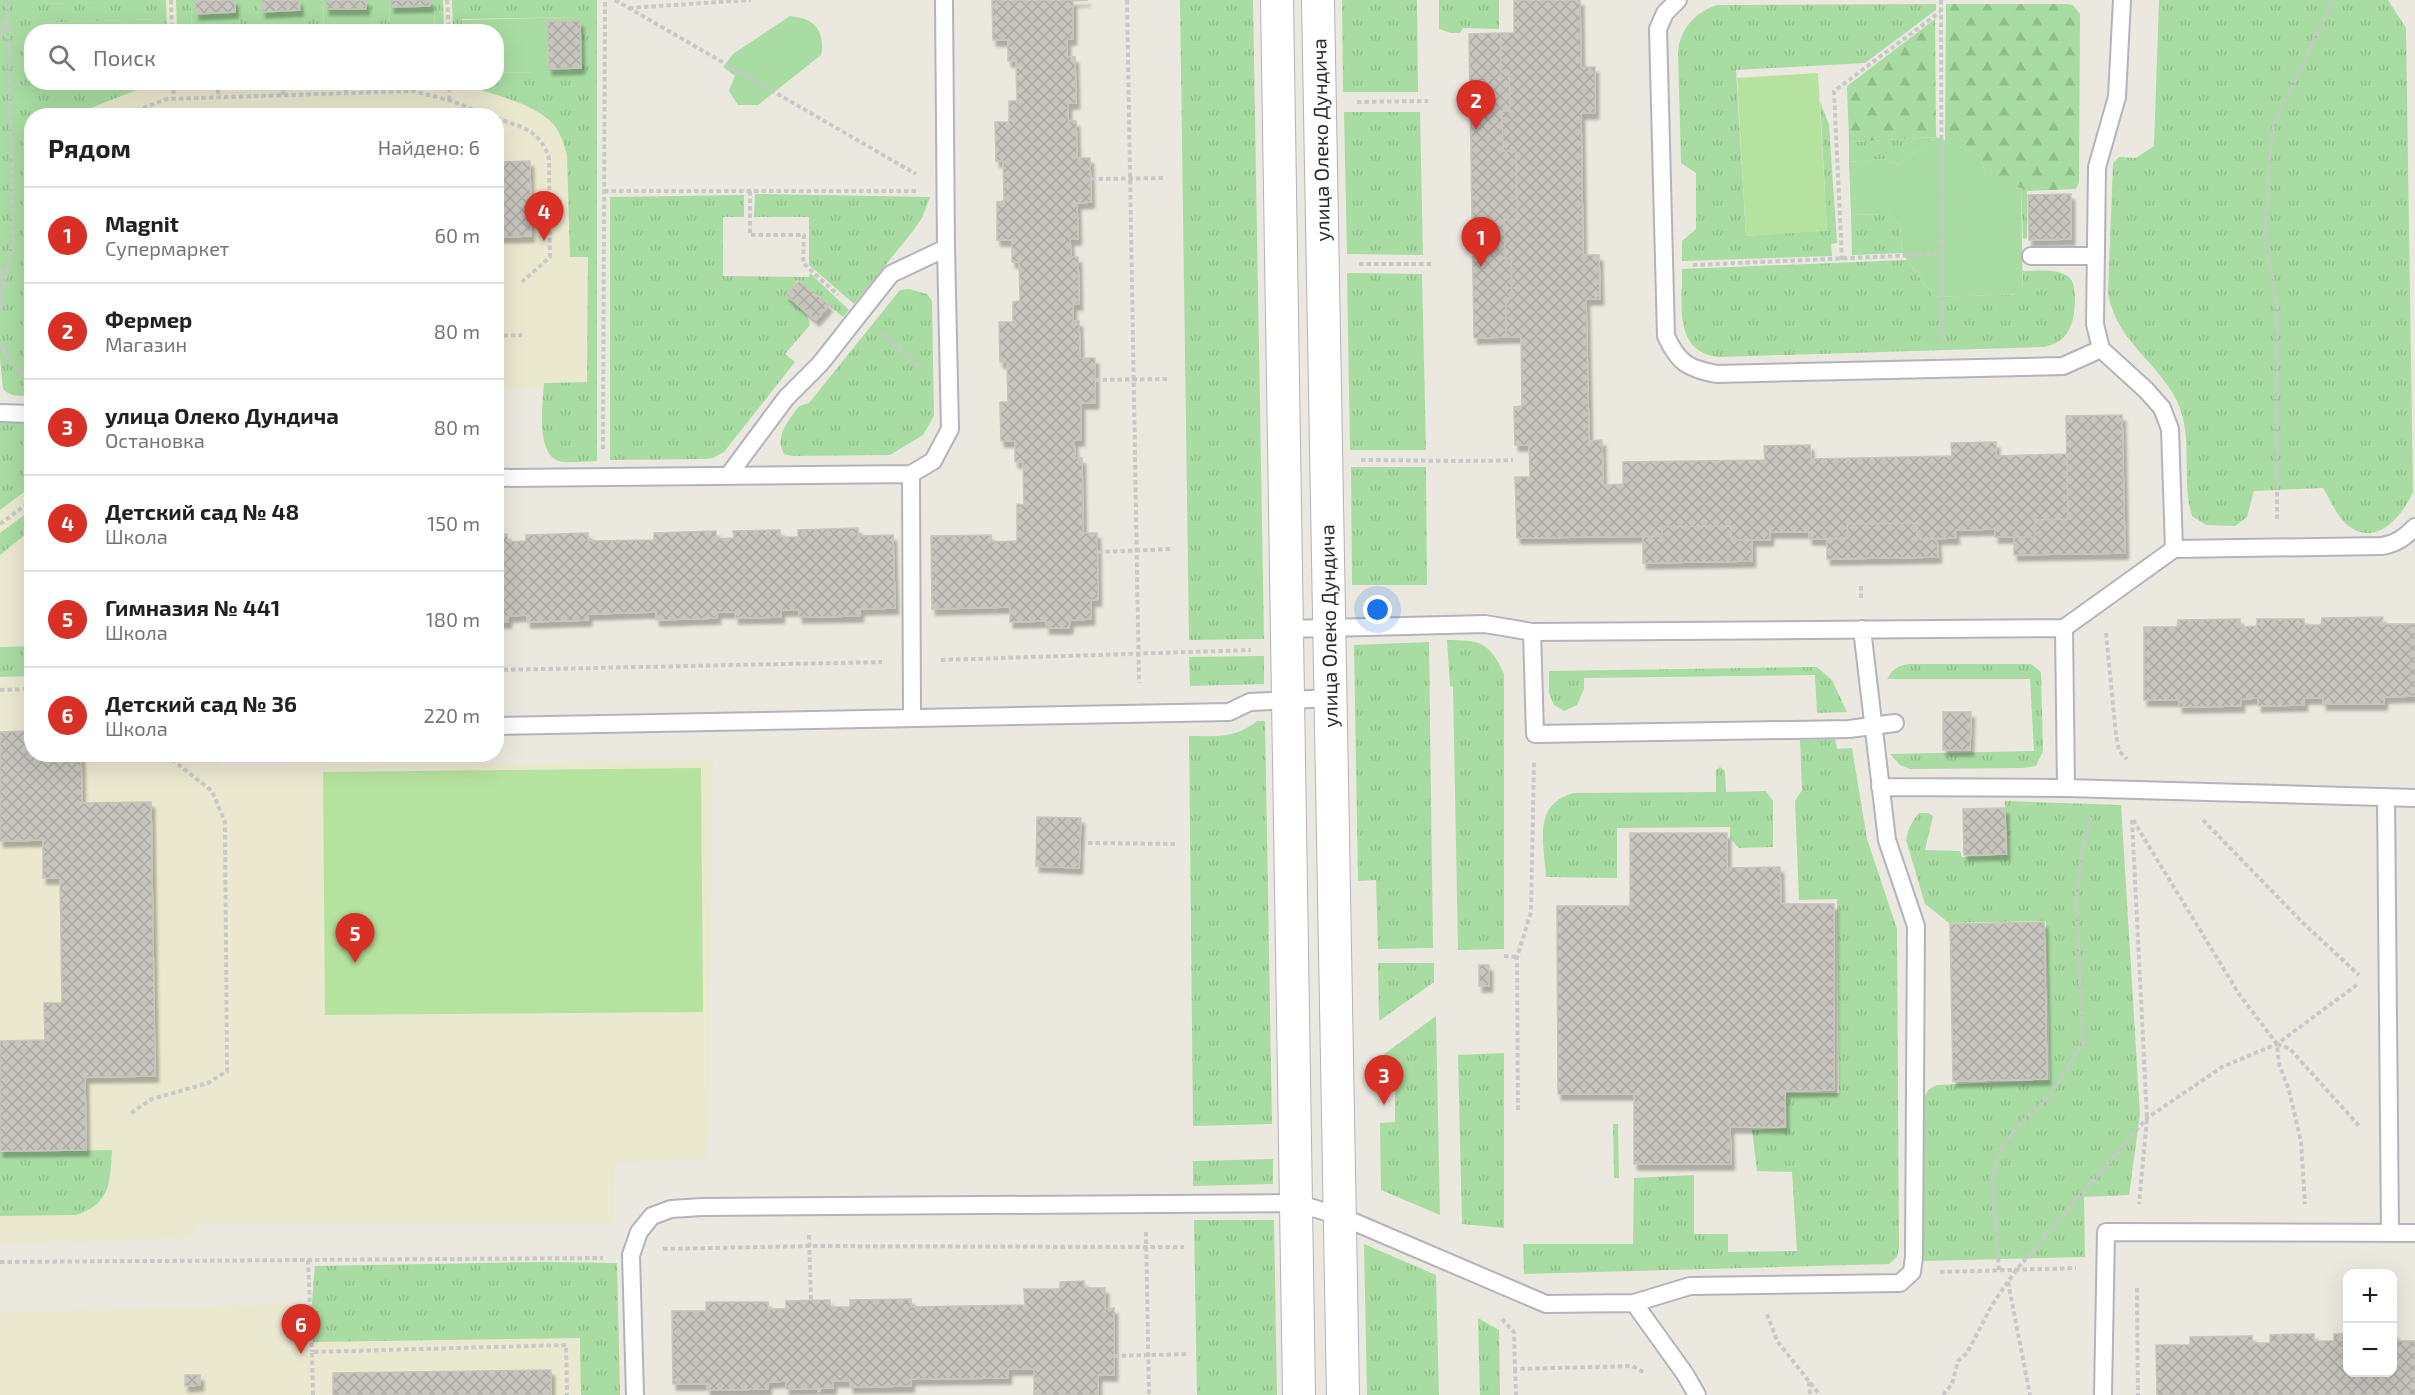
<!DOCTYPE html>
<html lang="ru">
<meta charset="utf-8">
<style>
:root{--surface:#fff;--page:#f6f6f6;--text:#202124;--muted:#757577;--line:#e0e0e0;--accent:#d93025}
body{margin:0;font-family:"Exo 2",sans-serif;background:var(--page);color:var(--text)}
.controls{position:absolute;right:18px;bottom:18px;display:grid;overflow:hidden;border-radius:12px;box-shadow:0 6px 24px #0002}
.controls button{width:54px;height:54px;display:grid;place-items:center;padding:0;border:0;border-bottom:2px solid var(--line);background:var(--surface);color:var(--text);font:30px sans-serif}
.you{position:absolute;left:1378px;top:610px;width:21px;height:21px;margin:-15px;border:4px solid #fff;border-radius:50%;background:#1a73e8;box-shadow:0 0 0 9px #1a73e833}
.badge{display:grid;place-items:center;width:39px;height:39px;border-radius:50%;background:var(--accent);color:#fff;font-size:20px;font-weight:700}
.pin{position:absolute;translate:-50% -50px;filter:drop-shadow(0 2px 3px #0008)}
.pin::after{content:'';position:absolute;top:32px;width:21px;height:18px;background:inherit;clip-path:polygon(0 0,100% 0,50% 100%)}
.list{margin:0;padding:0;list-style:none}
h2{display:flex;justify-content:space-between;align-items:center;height:78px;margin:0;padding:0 24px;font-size:26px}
h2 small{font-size:20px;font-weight:400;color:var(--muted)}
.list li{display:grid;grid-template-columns:39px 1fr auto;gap:18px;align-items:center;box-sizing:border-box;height:96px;padding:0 24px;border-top:2px solid var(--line)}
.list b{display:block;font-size:22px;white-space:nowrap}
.list p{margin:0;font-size:20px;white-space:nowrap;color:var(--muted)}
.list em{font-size:20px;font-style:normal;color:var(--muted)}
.icon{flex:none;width:33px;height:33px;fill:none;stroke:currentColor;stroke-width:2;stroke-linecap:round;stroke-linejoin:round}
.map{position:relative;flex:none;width:2415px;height:1395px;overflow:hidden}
.search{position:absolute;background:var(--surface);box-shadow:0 6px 24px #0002;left:24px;top:24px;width:480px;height:66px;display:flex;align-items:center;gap:15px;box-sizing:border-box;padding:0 21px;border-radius:24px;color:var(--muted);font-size:22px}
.panel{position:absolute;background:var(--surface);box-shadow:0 6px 24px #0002;left:24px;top:108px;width:480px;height:654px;border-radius:24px}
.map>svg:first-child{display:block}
.education{fill:#ebe8d0;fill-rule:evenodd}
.grass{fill:url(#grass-tufts)}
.forest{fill:url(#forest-firs)}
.park{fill:#a8dca2}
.pitch{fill:#b6e29f}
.building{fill:url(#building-cross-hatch);stroke:#c7c5b9;stroke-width:1.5;filter:url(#shadow)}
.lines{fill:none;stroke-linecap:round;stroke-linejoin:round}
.lane-casing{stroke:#b3b2bd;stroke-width:20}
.street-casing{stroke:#b3b2bd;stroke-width:34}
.path{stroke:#c8c8c8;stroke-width:4;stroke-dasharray:4.5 3;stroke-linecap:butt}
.lane{stroke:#fff;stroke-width:16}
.street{stroke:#fff;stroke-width:32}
.labels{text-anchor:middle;stroke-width:4.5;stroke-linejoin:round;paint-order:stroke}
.street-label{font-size:20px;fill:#2b2b2b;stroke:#fff}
</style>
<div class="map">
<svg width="2415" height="1395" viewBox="0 0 2415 1395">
<defs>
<pattern id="grass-tufts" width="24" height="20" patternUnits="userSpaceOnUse" patternTransform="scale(1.5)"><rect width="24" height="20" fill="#a8dca2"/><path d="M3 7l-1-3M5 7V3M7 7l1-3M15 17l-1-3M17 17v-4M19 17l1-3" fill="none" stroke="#91bd8c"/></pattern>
<pattern id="forest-firs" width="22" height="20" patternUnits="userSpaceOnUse" patternTransform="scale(1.5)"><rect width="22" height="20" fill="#a8dca2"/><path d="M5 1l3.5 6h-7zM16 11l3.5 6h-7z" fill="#91bd8c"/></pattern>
<pattern id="building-cross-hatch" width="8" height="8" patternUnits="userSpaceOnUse" patternTransform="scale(1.5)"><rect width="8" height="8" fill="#c7c5be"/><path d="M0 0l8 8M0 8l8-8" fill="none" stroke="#aba9a3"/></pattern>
<filter id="shadow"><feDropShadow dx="3.5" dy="6" stdDeviation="1.5" flood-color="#0004"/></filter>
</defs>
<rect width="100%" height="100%" fill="#ebe9df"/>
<path class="education" d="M23,0H591L592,389H497L496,116H32V366ZM32,32H496V82H32Z
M0,426H31L32,754L215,755L220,767L713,760L708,1159L615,1162L613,1223H199L190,1238L0,1244Z
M601,1294L602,1395H0V1313Z"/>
<path class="grass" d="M0,0H39V4L166,0L167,31H159L158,19L39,23V31L32,32V82L154,83L86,110L80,115L32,116L31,396C20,396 11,397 3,389L0,358Z
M176,0H191L192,31H177Z
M239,0H257V31H240Z
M304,0H323L324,31H305Z
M371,0H389L390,31H371Z
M434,0H443L444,31H435Z
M452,0H597V461C585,461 570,464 559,461C535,453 543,403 544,383L587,382L588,257H570L567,155C563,140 558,125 544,116C524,101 482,91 457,83L496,82L497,73L582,71L581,17L462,19V31H453Z
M1180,0H1253L1264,639L1189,640Z
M1342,0H1417L1418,92H1343Z
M1439,0H1499V29L1463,28L1460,33H1451L1439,29Z
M2159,0H2388L2406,28L2413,492C2402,517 2374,550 2345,523C2336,514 2330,499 2323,488L2254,491L2247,517L2235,526L2206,525L2192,516C2181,480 2194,437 2177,401C2158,362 2116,341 2108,293L2113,163L2119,157L2136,158L2154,146Z
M1936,4V10L1865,63L1736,70L1746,236L1827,230L1820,101L1829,125L1837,243L1831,244L1832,256L1682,261V241L1696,229V173L1681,163L1678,53C1679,30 1695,12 1717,5Z
M1344,112H1420L1423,255L1347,254Z
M1936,137L1898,165L1884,159L1849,162V142Z
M2021,188L2027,191V238L2023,239Z
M755,194L930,197L922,218L913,231L854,304L809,265V217H754Z
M744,195V217H723V276L809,277L810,273L849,310L843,317L798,280L786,295L807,315L810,325L785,354L795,362L724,452L713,458L706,459L610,460V197Z
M1888,214L1900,225L1902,253L1852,255L1851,215Z
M1907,260L1934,297L2023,294V271C2037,271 2059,268 2070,278C2074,282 2074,290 2075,296C2075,320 2071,342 2044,347L1719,357C1672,352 1683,303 1682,269Z
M1347,273L1422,274L1426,450H1350Z
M909,289L927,294L932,301L934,416L923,435L890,455L792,456L784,454C774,436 789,420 799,406L809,403L900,290Z
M0,422H31L32,486L0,510Z
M1351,467H1426L1427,585H1352Z
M27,513L31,519V530L0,555V533Z
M1447,640C1480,640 1490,642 1504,674V949L1458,950L1453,687L1450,686Z
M1429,642L1433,948L1378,949L1376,880L1358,881L1354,645Z
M31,646V676L0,677V647Z
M1264,656V684L1190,686L1189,657Z
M1910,664H2031L2041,672L2043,751L2036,766L2023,768L1910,769L1900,765L1890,754L2034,751L2030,679H1887C1893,669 1898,665 1910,664Z
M1817,667L1832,680L1847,712L1817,713L1815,675L1584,678V689L1577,705L1564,711L1554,705L1549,693V671Z
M1257,721H1265L1272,1124L1193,1126L1189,736C1216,736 1234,739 1257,721Z
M1835,739L1837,749L1852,748L1867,839L1897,929L1899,1247L1897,1257L1889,1264L1524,1274L1523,1244H1633L1634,1178L1694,1175V1234H1728V1252L1797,1251L1792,1172L1757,1171L1752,1130L1787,1128L1786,1093H1839L1837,899L1799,900L1795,801L1802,790L1800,740Z
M1720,767L1725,771L1726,792L1766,791L1773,801V847L1739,848L1730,838V827L1617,828V878L1546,877C1544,843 1532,804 1574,793L1716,792V770Z
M2005,801L2121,805L2140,1114L2129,1195L2084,1197L2085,1257L1923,1261V1099L1929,1089L1937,1085L2050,1080L2046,921L1949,923L1925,904L1906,840C1908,829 1912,821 1919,813H1928L1933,816L1925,850L1960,851L1962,857L2008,855Z
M1378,963H1434V982L1379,1021Z
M1436,1016L1440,1215L1381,1190L1380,1123L1395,1122V1090L1378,1089L1379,1058Z
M1504,1053V1228L1462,1224L1458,1055Z
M1613,1124H1618L1619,1178H1614Z
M112,1150C110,1182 111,1204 76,1215L0,1216V1152Z
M1273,1159V1184L1193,1186V1161Z
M1194,1220H1274L1277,1395H1197Z
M1364,1244L1436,1275L1439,1395H1367Z
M543,1262L617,1263L620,1395H581L580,1338L313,1342L312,1302L315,1266Z
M1478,1318L1499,1330L1500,1395H1480Z"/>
<path class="forest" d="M1946,4H2067L2073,5L2080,14L2079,182L2076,189L2027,191L2021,188L1993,185L1986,176L1980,155L1945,141Z
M1935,19L1936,137L1849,142L1847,86Z"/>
<path class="park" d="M39,0H158V1L39,4Z
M191,0H239L240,31H192Z
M257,0H304L305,31H257Z
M323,0H371V31H324Z
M389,0H434L435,31H390Z
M790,16C795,17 804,18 809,21C821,27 824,43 821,55L758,105H738L729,91L735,76L723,67L733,54Z
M581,17L582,71L497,73L496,32L462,31V20Z
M158,19L159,31H39V23Z
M1936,137L1980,155L1986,176L1993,184L2021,188L2023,294L1934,297L1902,253L1900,225L1888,214L1851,215L1849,162L1884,159L1898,165Z"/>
<path class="pitch" d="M1818,73L1827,231L1746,236L1737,78Z
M701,768L703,1012L325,1015L323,772Z"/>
<path class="building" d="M195,0H235V12L196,14Z
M262,0H299L300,10L262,12Z
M326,0H366V9H326Z
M391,0H430V6L391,7Z
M992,0H1088L1073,1V39H1067V57H1075L1076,103H1068V121H1076L1077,158H1090L1091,202L1077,203L1078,239H1070L1071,257H1078L1079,304H1073V321H1079L1080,358H1095V403H1081V440H1074L1075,458H1082L1083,533H1097L1098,600H1091V619L1070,620L1069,628H1046V621L1010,622V607L932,609L931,536L991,535L992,542L1017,541V504L1024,505L1023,462H1015V441H1001L1000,402H1008L1007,362H1000L999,322H1013V302L1020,301L1019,262H1012V240H997V202L1004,201L1003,161H996L995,122H1009V101H1017L1016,61H1008V40H993Z
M1514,0H1580L1581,67H1595V113H1581L1583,255H1599L1600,299H1586L1589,441L1602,440L1603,485L1623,484V462L1765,460L1764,446L1810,445L1811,459L1952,456L1951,443L1996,442V456L2067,454L2068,519L2035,520V537H1995V529L1955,530L1956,538L1917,539V523L1847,524L1848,538L1809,539V532H1770V540H1731V526L1662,527V536L1517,538L1515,477H1530L1529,445H1515L1514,407L1522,406L1521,337H1506V298H1512L1511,259H1505L1504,220H1517L1516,151H1503L1502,111H1510L1509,72H1501V33H1514Z
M1514,0H1580L1581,67H1595V113H1581L1583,255H1599L1600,299H1586L1589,441L1602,440L1603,485L1623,484V462L1765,460L1764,446L1810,445L1811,459L1952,456L1951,443L1996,442V456L2067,454L2068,519L2035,520V537H1995V529L1955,530L1956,538H1937L1938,557L1827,559V539H1809V532H1770V540H1752V561L1696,562L1643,563V536L1517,538L1515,477H1530L1529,445H1515L1514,407L1522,406L1521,337H1506V298H1512L1511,259H1505L1504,220H1517L1516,151H1503L1502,111H1510L1509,72H1501V33H1514Z
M547,21H580L581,68L549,69Z
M72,24L73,32H40L39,25Z
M1501,33V72H1509L1510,111H1502L1503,151H1516L1517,220H1504L1505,259H1511L1512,298H1506V337L1474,338L1469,34Z
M530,161L531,236L496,237V162Z
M2071,194V239L2029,240L2028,195Z
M799,281L829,305L816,320L786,295Z
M2122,415L2125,553L2014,555V537H2035V520L2068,519L2066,416Z
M1917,523V539L1937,538L1938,557L1827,559V539L1848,538L1847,524Z
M1731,526V540H1752V561L1643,563V536H1662V527Z
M858,528V536L893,535L895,608L860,609V616L799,617V610H781V617L735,618V612H717V618L656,620V612L588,614V620L527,622V615L508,616V622H496V535L507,534L508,542L526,541V535L588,533V541L654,540V533L716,531V539L734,538L733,531L780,530V537H798V530Z
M2383,617L2382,624H2415V696L2384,697V704H2323V698H2304V705L2258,706V698L2241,699V706L2179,707V700H2144V627H2177L2178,620L2240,619V627L2257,626V619H2304V625H2321L2322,618Z
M1943,712H1971L1970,750H1943Z
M32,731V754H81L82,803L151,802L155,1076L85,1077L86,1150L0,1151V1041L45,1040L44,1003H62L60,878H43V840L0,841V732Z
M2005,808L2006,854L1964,855L1963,809Z
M1037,817L1081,818L1079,868L1036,866Z
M1630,833H1727V868L1780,867L1781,904H1834V1090L1785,1091V1127H1730L1731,1164H1634V1094H1558L1557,906H1630Z
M2044,922L2047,1079L1953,1081L1950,924Z
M1479,965H1489V986H1479Z
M1084,1281V1288H1105V1309L1114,1308V1375H1098V1395H1034V1369H1008V1378L911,1379V1386L850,1387V1381H833V1388L786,1389V1381L768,1382V1389L707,1390V1384H673L672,1311H706V1302H768V1309H786V1301L830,1300V1307H850V1300L911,1299V1307L1025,1305L1024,1289H1060V1282Z
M2392,1333H2395V1341H2415V1395H2157L2156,1345H2190V1337L2252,1336V1343H2270V1335L2294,1334H2314V1341H2334V1334H2348V1372H2392Z
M551,1370V1395H333V1373Z
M185,1375H200V1385L185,1386Z"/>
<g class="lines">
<g class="lane-casing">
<path id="lane" d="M1678,0L1665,13L1658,29L1666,336C1678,363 1689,369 1717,374L2063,366L2101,349
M2122,0L2117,97L2097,167L2095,324L2101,349L2146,390L2162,408L2170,429L2174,549
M2031,256H2096
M0,413L32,414
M911,474L912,718
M728,476L786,398L820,364L891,274L946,248
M496,478L911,474L933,461L950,429L946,248L944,0
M2064,628L2066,788
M1287,629L1485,624L1532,632L2064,628L2174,549L2382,546C2396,544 2405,537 2415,527
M1532,632L1535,734L1849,729L1895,723
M496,726L1229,712L1250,702L1331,698
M1880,787L2066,788L2415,798
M2386,797L2390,1232
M1634,1303L1685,1374L1697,1395
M635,1395L631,1255L639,1232L652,1216L671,1209L702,1207L1296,1203L1340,1216L1546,1304L1634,1303L1690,1286L1900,1283L1912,1272L1914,1257L1916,926L1887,840L1862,629
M2103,1395L2106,1232L2415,1233"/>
</g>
<g class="street-casing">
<path id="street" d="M1277,0L1299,1395
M1318,0L1343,1395"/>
</g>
<path class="path" d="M171,0L172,32
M447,0L449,32
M615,0L916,174
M1127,0L1139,683
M1941,0L1942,341
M629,8L751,0
M0,38L6,14
M173,82L174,98
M218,82V97
M346,93V82
M283,95V82
M449,100L450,82
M1357,102L1428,101
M122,116L167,99L413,91L449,100L490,116
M496,118C522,127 540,130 549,158L550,257L522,282
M1091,179L1166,178
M604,191H918
M750,191V235H804L803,263L838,295
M1842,260L1834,91L1940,12
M1359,264H1431
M1693,265L1941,254
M0,269L4,286L0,312
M4,286L13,239L8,0
M881,334L919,366
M496,336L522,335
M0,342L10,362L32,383
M1095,380L1170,379
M603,449L605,0
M1361,460C1412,460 1462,462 1513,460
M2277,519V308L2265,239L2270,150L2274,125L2333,0
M0,524L32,500
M1098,552L1173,549
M1861,586V600
M2106,633L2116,735L2119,751L2127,759
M941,660L1251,650
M496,670L882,662
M0,690L32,689
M2132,820L2147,1118L2139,1204
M2133,820L2239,994L2277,1044L2279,1064L2289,1090L2301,1142L2305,1204
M2203,820L2302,922L2359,975
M1088,843L1176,844
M1504,956L1517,957
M2277,1044L2290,1049L2360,1127
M1518,1110L1517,957L1531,912L1534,762
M131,1113L152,1099L208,1083L227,1071L225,822L212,791L165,754
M1146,1232L1149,1395
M809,1235L811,1301
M663,1249L810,1246L1184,1247
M308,1260L312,1352
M0,1262L603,1258
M1999,1270L1992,1179L2001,1150L2018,1126L2047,1099L2083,1044L2076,898L2084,842L2091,817
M1940,1272L2076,1268
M2008,1282L2030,1395
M2137,1288L2138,1395
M1767,1314L1777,1341L1820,1395
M1502,1319L1514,1332L1515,1369L1632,1366L1645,1373
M1114,1356L1186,1354
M1515,1369L1516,1395
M1809,1382L1810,1395
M819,1388V1395
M313,1395L312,1352L566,1345L567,1395
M1943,1395L1952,1384L1958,1361L1967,1353L1992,1305L2016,1270L2147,1118L2222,1067L2277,1044L2358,984"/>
<use href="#lane" class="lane"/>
<use href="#street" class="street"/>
</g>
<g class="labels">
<g class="street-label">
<text transform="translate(1321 140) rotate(-91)" y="7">улица Олеко Дундича</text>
<text transform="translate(1329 626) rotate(-91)" y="7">улица Олеко Дундича</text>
</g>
</g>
</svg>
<div class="controls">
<button>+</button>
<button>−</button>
</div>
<div class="you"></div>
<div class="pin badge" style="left:1481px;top:267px">1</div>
<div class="pin badge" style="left:1476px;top:130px">2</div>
<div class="pin badge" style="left:1384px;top:1105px">3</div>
<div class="pin badge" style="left:544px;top:241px">4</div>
<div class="pin badge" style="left:355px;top:963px">5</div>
<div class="pin badge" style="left:301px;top:1354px">6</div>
<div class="search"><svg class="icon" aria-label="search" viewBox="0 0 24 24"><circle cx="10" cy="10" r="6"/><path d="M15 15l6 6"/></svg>Поиск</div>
<section class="panel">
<h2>Рядом<small>Найдено: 6</small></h2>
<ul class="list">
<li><span class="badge">1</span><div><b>Magnit</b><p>Супермаркет</p></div><em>60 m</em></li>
<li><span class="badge">2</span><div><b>Фермер</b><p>Магазин</p></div><em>80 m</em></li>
<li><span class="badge">3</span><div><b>улица Олеко Дундича</b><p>Остановка</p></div><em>80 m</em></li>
<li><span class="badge">4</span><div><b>Детский сад № 48</b><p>Школа</p></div><em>150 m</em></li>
<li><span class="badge">5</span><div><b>Гимназия № 441</b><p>Школа</p></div><em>180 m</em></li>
<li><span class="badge">6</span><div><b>Детский сад № 36</b><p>Школа</p></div><em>220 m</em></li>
</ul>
</section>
</div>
